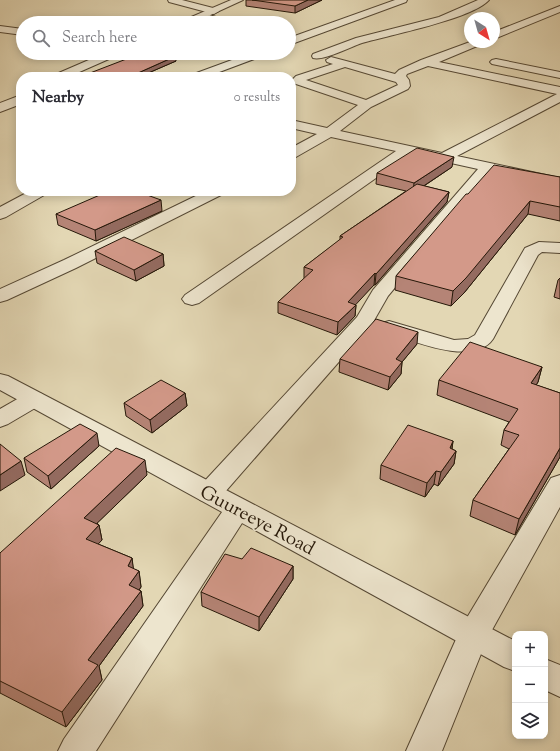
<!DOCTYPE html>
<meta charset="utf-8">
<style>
:root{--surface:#fff;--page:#f7f7f7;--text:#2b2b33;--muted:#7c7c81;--line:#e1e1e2}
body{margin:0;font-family:"Sorts Mill Goudy",serif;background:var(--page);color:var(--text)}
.controls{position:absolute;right:12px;bottom:12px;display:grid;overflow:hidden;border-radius:8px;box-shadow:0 2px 10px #0003}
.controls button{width:36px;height:36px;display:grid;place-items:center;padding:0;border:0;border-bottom:1px solid var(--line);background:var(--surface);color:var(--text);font:20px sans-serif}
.compass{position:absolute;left:464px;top:12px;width:36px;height:36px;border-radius:50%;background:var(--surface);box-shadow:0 2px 10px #0003;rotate:143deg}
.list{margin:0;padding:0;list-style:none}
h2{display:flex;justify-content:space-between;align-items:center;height:52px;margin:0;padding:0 16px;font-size:17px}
h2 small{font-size:13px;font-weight:400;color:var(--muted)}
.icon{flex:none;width:22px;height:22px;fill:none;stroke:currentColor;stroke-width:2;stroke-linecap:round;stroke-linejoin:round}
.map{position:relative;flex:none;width:560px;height:751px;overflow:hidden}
.search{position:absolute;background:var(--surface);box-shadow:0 2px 10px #0003;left:16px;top:16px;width:280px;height:44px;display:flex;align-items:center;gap:10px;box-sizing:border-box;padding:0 14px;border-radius:22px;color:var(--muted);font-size:15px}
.panel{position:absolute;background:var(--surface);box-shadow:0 2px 10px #0003;left:16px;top:72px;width:280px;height:124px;border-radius:16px}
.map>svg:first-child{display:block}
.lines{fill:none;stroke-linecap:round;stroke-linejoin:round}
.minor-casing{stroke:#554834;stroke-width:2}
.tertiary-casing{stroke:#554834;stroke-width:2}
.minor{fill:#ede5ce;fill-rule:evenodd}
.tertiary{fill:#ede5ce;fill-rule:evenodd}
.wall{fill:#b58476;stroke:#261809}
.shaded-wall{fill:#946b60;stroke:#261809}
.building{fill:#d39989;stroke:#261809}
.labels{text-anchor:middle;stroke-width:3.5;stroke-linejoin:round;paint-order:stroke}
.near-street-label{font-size:19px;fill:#261809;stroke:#ede5ce}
</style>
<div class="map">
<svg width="560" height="751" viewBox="0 0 560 751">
<rect width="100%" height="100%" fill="#e3d7b4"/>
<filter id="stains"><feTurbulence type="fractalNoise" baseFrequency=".005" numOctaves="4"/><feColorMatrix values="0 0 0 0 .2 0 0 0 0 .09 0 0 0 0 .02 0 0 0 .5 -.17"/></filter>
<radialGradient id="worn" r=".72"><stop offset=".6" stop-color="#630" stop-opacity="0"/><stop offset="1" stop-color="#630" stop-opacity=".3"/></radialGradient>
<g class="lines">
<g class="minor-casing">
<path id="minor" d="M168,0H182L217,9L219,11L214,14L169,2Z
M395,0H407L406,2L289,45V38Z
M478,0H489C472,19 390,35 362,43C350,47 324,61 313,58L312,56L313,54L356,38L439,17Z
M560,6V12L494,39V32Z
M209,15L230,21L232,23C223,23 211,24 204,18Z
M0,26L23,29V35L0,32Z
M470,42H483L482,44L439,62L560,87V102L457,156L560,178V188L491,172L388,296L372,324L218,500L209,502L200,500L196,493L200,486L357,317L373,290L478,169L410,154L199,303L192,305L185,303L182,299L185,295L396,151L331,137L296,157L291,158V148L317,134L291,128V120L327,128L358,105L293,83L291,81L296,76L333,64L327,62L326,60L331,57L395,74L399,70L421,60ZM428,66L557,94L442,153L340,131L371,107L408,89L410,86L409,80L406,76L407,74ZM345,67L396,82L398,85L366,100L306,80Z
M251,53H266L265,55L206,77H189L191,75Z
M496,59L560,72V78L492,64L490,62L492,60Z
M66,71L80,75L82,77L62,76L60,74L62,72Z
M30,191H49L46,194L6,217L0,219V207Z
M206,191H226L223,194L76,268L7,300L0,302V289L64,260Z
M539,242L560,243V253L542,252L538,255L493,339C473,368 409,339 382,331L379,327L382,323L389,321L454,340L468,339L475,335L525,248Z
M34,392L42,394L45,399L42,404L8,424L0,427V409L26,394Z
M560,475V507L487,639L442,751H406L462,626L551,478Z
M238,499L247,502L251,509L96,751H58L64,739L229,502Z"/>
</g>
<g class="tertiary-casing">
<path id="tertiary" d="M231,0H243L193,23H180L182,21Z
M105,53H119L118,55L68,77H52L54,75Z
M21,95V104L0,112V103Z
M0,374L8,376L515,641V671L504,667L0,390Z
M545,659L560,665V697L545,690Z"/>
</g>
<use href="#minor" class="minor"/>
<use href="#tertiary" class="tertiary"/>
</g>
<path class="wall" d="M246,0H322L295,13L246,6Z
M176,61L139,77H91L90,73Z
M452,167L424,186L449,192L447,202L375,285H374L355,304L356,305L355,316L337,335L278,313V302L304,279V267L340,240V236L406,191L376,184L377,173Z
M560,177V221L528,214L464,293L451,306L395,290L396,276L468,194Z
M162,211L96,241L58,225L56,214Z
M95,251L163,254L164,266L136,281L97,263Z
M560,278V299L554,297L558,280Z
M417,344L402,362L401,374L388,390L339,372L340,359Z
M542,367L538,382L536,385L560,393V457L515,535L470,516L473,500L509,449L501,445L504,430L509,422L437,395L439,380Z
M185,393L187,406L152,433L126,416L124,403Z
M453,441L452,449L456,451L454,464L438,486L434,484L425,497L380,479L381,465Z
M99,446L51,489L27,472L24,458Z
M147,475L97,523L99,525L102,540L98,544L132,558L133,569L139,571L141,587L139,590L141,591L143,606L99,666L102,680L66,727L0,693V553Z
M242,559L293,566V579L259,631L202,606L201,592Z"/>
<path class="shaded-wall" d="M308,0H322L295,13V6Z
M176,56V61L139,77H129Z
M454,157L452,167L413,193L414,183Z
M449,192L447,202L375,285L376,274Z
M161,200L162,211L96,241L95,230Z
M530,201L528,214L464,293L451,306L453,291Z
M163,254L164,266L136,281L134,270Z
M375,273L374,285L347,314L348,302Z
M356,305L355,316L337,335L338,322Z
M418,332L417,344L402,362L401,374L388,390L390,377L396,359Z
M542,367L538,382L528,398L531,383Z
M185,393L187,406L152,433L150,420Z
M97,433L99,446L51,489L48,476Z
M453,441L451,454L450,448Z
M560,448V457L515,535L519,519Z
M456,451L454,464L438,486L441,472Z
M145,460L147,475L87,533L84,518Z
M21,461L25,475L0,491V475Z
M436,471L434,484L425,497L427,483Z
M99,525L102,540L89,554L86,539Z
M132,558L134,573L128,566Z
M293,566V579L259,631V617Z
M139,571L141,587L131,601L129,585Z
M141,591L143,606L99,666L102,680L66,727L62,712L88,660Z"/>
<path class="building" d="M252,0H308L295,6Z
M142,53H175L176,56L129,77H115L90,73Z
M417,148L454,157L414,183L377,173Z
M494,165L560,177V207L530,201L466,278L453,291L396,276L466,194H468Z
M417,184L449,192L376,274L375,273L348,302L356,305L338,322L278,302L313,270L304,267L343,237L340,236Z
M109,191H136L161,200L95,230L56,214Z
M124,237L163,254L134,270L95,251Z
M376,319L418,332L396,359L402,362L390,377L340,359Z
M470,342L542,367L531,383L560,393V448L519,519L473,500L519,435L504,430L518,409L439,380Z
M161,380L185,393L150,420L124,403Z
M80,424L97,433L48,476L24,458Z
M408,425L453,441L450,448L456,451L441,472L436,471L427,483L381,465Z
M0,444L21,461L0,475Z
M116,448L145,460L84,518L99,525L86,539L132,558L128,566L139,571L129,585L141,591L88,660L98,665L62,712L0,681V553Z
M251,548L293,566L259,617L201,592L225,554L242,559Z"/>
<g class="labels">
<g class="near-street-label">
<text transform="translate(258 519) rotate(28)" y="7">Guureeye Road</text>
</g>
</g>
<rect width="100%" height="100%" filter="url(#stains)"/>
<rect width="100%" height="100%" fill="url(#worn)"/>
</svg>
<div class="controls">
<button>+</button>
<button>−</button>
<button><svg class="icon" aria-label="layers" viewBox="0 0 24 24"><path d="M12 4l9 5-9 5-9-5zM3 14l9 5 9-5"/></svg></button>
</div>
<svg class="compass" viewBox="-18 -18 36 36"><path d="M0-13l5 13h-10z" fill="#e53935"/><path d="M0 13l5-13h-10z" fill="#7c7c81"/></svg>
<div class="search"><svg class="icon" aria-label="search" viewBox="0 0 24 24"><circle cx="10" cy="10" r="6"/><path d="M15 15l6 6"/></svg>Search here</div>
<section class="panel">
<h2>Nearby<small>0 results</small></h2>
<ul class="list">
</ul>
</section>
</div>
